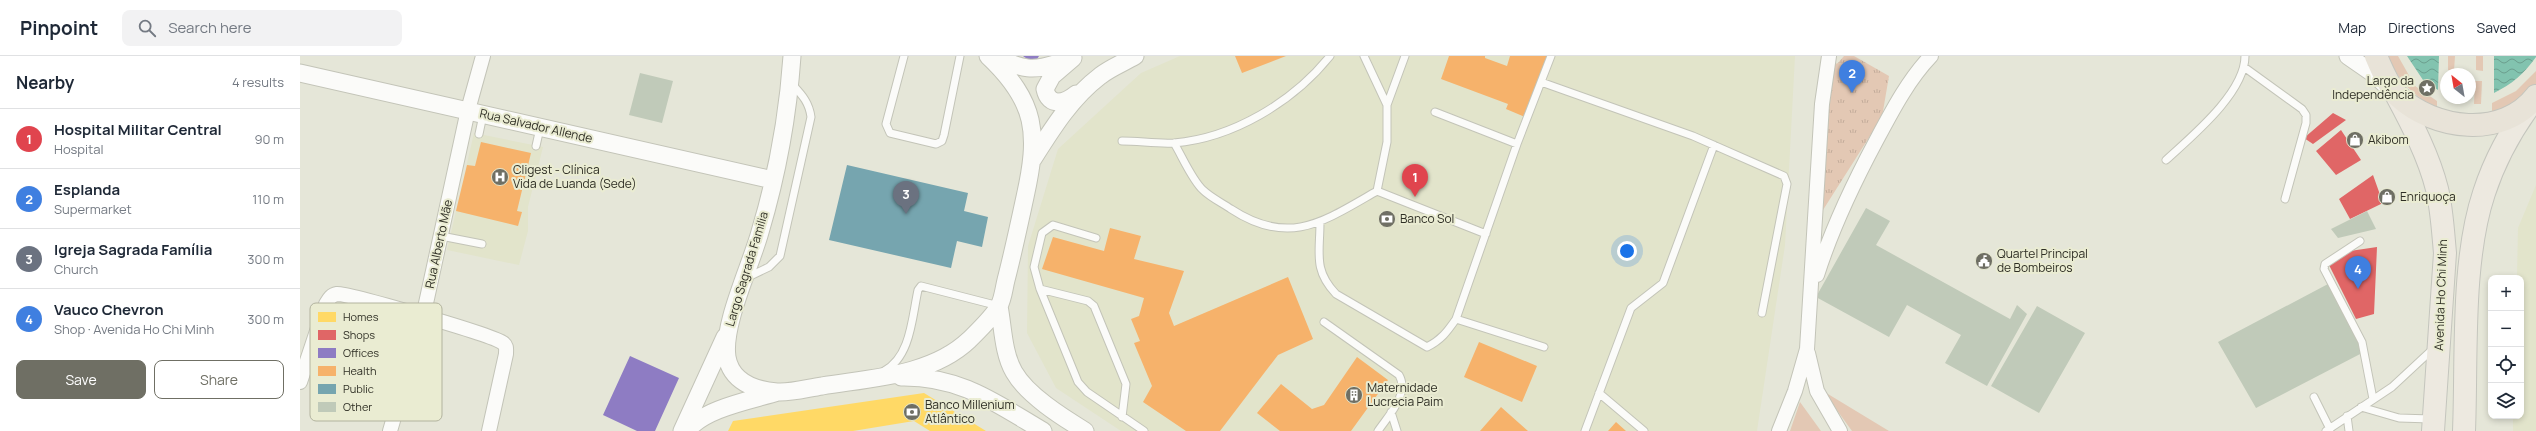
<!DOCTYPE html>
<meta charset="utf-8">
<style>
:root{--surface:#fff;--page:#f2f2f3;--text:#1f2937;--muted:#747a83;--line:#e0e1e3;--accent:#6f6f64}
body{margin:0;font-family:Manrope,sans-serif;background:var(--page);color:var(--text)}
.controls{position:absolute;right:12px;bottom:12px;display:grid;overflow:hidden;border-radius:8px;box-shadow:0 2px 6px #0003}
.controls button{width:36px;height:36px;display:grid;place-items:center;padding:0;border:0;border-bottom:1px solid var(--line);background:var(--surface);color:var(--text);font:20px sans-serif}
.compass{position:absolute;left:2140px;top:12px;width:36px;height:36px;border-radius:50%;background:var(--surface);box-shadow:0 2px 6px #0003;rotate:329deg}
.you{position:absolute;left:1327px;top:195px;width:14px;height:14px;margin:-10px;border:3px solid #fff;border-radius:50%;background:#1a73e8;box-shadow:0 0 0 6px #1a73e833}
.badge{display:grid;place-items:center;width:26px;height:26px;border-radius:50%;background:var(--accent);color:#fff;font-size:13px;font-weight:700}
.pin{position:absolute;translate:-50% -33px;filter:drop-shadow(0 1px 2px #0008)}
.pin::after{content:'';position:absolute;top:21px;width:14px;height:12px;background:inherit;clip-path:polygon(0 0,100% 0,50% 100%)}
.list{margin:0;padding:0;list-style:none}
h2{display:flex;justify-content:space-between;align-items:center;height:52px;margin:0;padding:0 16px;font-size:17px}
h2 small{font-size:13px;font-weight:400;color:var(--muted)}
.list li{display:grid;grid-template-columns:26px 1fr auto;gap:12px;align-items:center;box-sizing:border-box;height:60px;padding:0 16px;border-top:1px solid var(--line)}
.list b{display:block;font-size:15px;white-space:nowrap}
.list p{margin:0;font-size:13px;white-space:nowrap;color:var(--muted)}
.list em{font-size:13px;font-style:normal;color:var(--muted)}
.actions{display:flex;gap:8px;padding:12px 16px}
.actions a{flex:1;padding:9px 0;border:1px solid var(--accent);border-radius:8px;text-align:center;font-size:14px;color:var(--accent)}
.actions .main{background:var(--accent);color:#fff}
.icon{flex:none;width:22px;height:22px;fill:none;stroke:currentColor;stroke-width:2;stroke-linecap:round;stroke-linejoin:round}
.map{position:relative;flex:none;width:2236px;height:375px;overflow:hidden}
header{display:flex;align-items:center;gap:24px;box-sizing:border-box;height:56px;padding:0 20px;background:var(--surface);border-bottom:1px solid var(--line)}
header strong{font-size:19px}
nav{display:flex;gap:22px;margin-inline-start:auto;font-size:14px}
.search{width:280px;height:36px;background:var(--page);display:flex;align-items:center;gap:10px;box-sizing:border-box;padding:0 14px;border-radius:8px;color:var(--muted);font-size:15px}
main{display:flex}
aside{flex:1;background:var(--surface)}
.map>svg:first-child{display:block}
.built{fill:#e2e4cb}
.grass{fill:#e3c8b4}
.park{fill:url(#park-tufts)}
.water{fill:url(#water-waves)}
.homes{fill:#ffd966}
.shops{fill:#e06666}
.offices{fill:#8e7cc3}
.health{fill:#f6b26b}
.public{fill:#76a5af}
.building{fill:#c0cab9}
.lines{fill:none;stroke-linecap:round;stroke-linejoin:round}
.service-casing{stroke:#c3c4b8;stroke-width:9}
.minor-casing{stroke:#c3c4b8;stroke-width:16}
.tertiary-casing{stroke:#c3c4b8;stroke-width:19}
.primary-casing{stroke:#c4c5bd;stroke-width:24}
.trunk-casing{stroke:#c4c5bd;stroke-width:24}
.service{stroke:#fbfbf9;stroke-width:7}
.minor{stroke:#fbfbf9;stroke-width:14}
.tertiary{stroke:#fbfbf9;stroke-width:17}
.primary{stroke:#ede9e0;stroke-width:22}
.trunk{stroke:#e8e3d8;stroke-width:22}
.labels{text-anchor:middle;stroke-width:4;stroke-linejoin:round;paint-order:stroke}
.poi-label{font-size:12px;fill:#2f2f25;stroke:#eaecd2;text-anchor:start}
.street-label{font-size:12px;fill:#2f2f25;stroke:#eaecd2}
.key{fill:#eaecd2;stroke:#b2b39e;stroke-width:1}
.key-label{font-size:11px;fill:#2f2f25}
</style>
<header>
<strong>Pinpoint</strong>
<div class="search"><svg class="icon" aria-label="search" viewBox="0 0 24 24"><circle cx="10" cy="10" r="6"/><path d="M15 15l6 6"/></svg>Search here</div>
<nav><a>Map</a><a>Directions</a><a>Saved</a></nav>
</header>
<main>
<aside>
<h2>Nearby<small>4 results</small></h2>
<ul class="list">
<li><span class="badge" style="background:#e0444e">1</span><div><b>Hospital Militar Central</b><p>Hospital</p></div><em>90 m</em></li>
<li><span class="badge" style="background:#3f7fe0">2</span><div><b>Esplanda</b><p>Supermarket</p></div><em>110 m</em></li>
<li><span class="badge" style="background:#6b7280">3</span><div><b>Igreja Sagrada Família</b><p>Church</p></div><em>300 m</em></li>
<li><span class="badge" style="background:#3f7fe0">4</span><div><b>Vauco Chevron</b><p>Shop · Avenida Ho Chi Minh</p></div><em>300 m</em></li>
</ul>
<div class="actions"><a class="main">Save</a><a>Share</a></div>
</aside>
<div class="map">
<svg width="2236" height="375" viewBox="0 0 2236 375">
<defs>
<pattern id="park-tufts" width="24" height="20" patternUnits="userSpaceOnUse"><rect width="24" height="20" fill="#e3c8b4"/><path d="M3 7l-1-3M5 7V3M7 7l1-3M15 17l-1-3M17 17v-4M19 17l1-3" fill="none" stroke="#c3ac9b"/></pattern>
<pattern id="water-waves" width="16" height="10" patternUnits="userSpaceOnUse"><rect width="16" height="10" fill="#82c3af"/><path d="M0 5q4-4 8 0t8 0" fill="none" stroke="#6b9f8e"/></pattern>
</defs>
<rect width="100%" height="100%" fill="#e5e6d8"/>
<path class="built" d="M880,0H1495L1485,189L1457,375H821L756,332L727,277L728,190L758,93L841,17Z
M174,77L243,91L228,151V175L219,209L147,194Z
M2236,129V375H2213V360H2221V222H2217L2218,172Z"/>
<path class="grass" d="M2088,0H2098L2115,30L2137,45V54C2113,38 2099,27 2088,0Z
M2148,0H2155L2154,15L2148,14Z
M2176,0H2183V15L2176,14Z
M2236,15V28L2219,44L2192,59V47L2216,35Z
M2175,25H2182L2181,48H2174Z
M1523,335L1589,375H1552Z
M1500,346L1521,375H1490Z"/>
<path class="park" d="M1544,0H1554L1589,20L1582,61L1523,154L1530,10L1538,7Z"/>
<path class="water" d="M2107,0H2139L2138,34L2123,24Z
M2194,0H2236V1C2224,18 2212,28 2194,37Z"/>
<path class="homes" d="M624,337L686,375H630L614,365L553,375H428L433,365Z"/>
<path class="shops" d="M2033,57L2046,64L2013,88L2004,82Z
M2041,74L2061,104L2036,119L2016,95Z
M2073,119L2083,147L2050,163L2039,143Z
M2077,191L2074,258L2056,263L2028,207L2050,195Z"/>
<path class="offices" d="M723,0H739L734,8Z
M330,300L379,322L355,375H337L303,359Z"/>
<path class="health" d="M935,0H986L942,17Z
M1149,0H1185V2L1207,10L1210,0H1248L1225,61L1206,53L1208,48L1141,23Z
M181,86L231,97L217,155L222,156L218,170L156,155L167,109L175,110Z
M810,172L841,180L834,203L884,215L869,257L874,270L988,221L1013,283L978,299L920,375H886L843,346L852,330L834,287L840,285L831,263L839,260L844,242L742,213L753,181L804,195Z
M1179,286L1237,310L1222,346L1164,321Z
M1057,301L1088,324L1051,375H980L957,357L981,328L1012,353L1024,349Z
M1201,351L1228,375H1180Z
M1316,366L1326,375H1308Z"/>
<path class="public" d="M547,109L668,137L664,155L688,161L682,191L657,185L651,212L529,184Z"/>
<path class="building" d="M340,17L373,25L362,67L329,59Z
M1566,152L1590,165L1576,189L1710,263L1717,249L1727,258L1687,330L1645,307L1661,279L1607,249L1589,281L1516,241Z
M2067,155L2076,173L2038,182L2031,173Z
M2028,228L2064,296L1956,352L1918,286Z
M1737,250L1785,277L1739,357L1691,330Z"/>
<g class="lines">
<g class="service-casing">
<path id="service" d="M604,0L586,68L590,77L636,88L642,85L644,79L660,0
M1944,11L2002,53L2006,59V67L1985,143
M1241,26L1393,80L1484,120L1487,128L1462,257
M1087,49L1105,0
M1135,56L1217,88
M179,78L183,59
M822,85C839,85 857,88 874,87C933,82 993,46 1030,0
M874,87C882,100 892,124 903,134C910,141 922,147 931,153C989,191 1023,166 1077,135L1087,86V49L1064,0
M236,90L240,72
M1866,104C1891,81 1945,37 1945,0
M1077,135L1186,178
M1020,166C1020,197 1013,214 1036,238L1127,291C1141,284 1147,276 1156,263L1217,88L1251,0
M141,180L182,188
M796,182L753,169L742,177L734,211L740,233L788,245L794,250L826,328L822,361
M2060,185L2025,208L2024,213L2062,286L2073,343
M446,222L469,211L480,200L511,61C509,46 502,39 492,28
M740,233L778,326L787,336L844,375
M1156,263L1244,291
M1024,266L1099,319C1110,338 1088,360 1078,375
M584,315C611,301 612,261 618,234L621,230L699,250
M1299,337L1344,375
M2014,341L2030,373
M2061,351L2099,362L2131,363
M1091,356L1097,375
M2047,360L2049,375
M1285,375L1331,252L1363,227L1414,89
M2026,375L2092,331L2134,292"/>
</g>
<g class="minor-casing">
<path id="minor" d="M1517,219C1532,172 1553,128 1576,85C1592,55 1608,24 1631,0
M1508,297L1517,335L1540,375
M0,326L26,248C29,243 31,239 37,238C47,237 193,279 203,287C207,290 206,293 206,298L189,375
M90,375L123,261L168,54L183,0
M1479,375L1495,335L1507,293L1522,48L1529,0"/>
</g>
<g class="tertiary-casing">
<path id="tertiary" d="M492,0C488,59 477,119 460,176C451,209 422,269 427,301C431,325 454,334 477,336C491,337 508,332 522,330C570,322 631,320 669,284C679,274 692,262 699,250C703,243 704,232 706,224C713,197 719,169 725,141C739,78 737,46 688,0
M693,0C722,13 733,17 763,5
M2048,0L2074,18L2087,30
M773,2L752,20L745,33C749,52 765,47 776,38
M0,17L473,124
M733,103C752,73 771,42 800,20C810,12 823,7 835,0
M699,250C703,271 703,297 714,316C727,339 762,361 785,375
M601,321C660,320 694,346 743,375
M382,375L425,281
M387,375C404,352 453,344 478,336"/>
</g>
<g class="primary-casing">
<path id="primary" d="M2097,40C2112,68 2129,101 2137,133C2142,154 2143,176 2145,197L2133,375
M2164,375C2167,302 2161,206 2184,137C2195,103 2211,74 2232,46"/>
</g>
<g class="trunk-casing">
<path id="trunk" d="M2076,0C2081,12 2089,31 2098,40C2134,74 2203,83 2236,40"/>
</g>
<use href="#service" class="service"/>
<use href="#minor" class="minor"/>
<use href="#tertiary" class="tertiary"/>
<use href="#primary" class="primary"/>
<use href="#trunk" class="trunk"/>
</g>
<defs>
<g id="sight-disc" transform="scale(0.9)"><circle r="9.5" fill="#6f6f64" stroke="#eaecd2"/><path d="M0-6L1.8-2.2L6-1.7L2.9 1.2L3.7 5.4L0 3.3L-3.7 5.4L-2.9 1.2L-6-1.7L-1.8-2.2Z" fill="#fff"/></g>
<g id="shop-disc" transform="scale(0.9)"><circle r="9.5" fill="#6f6f64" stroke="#eaecd2"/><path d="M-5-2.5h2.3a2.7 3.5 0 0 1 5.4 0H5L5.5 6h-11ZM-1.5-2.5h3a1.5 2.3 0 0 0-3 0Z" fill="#fff"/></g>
<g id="hospital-disc" transform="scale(0.9)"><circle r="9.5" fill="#6f6f64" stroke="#eaecd2"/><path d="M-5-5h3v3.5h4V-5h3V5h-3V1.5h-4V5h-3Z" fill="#fff"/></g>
<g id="bank-disc" transform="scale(0.9)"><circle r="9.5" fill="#6f6f64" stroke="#eaecd2"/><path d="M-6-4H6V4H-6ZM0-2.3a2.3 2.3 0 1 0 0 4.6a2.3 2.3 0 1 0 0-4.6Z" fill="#fff"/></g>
<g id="civic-disc" transform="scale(0.9)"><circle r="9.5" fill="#6f6f64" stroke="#eaecd2"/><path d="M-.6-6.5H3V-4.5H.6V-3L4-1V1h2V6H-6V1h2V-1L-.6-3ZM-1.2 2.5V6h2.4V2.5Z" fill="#fff"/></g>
<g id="building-disc" transform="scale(0.9)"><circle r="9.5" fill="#6f6f64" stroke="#eaecd2"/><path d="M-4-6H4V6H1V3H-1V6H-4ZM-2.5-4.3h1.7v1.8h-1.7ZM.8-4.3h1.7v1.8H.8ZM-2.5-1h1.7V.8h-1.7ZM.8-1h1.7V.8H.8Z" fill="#fff"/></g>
</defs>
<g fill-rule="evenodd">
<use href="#sight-disc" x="2127" y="32"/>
<use href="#shop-disc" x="2055" y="84"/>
<use href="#hospital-disc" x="200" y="121"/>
<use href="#shop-disc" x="2087" y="141"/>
<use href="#bank-disc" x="1087" y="163"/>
<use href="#civic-disc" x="1684" y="205"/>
<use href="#building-disc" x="1054" y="339"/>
<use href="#bank-disc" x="612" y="356"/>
</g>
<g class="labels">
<g class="poi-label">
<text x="2114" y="29" text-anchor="end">Largo da<tspan x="2114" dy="14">Independência</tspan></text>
<text x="2068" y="88">Akibom</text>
<text x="213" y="118">Cligest - Clínica<tspan x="213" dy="14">Vida de Luanda (Sede)</tspan></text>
<text x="2100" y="145">Enriquoça</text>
<text x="1100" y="167">Banco Sol</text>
<text x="1697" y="202">Quartel Principal<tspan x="1697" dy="14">de Bombeiros</tspan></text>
<text x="1067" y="336">Maternidade<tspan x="1067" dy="14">Lucrecia Paim</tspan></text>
<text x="625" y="353">Banco Millenium<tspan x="625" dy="14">Atlântico</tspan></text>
</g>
<g class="street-label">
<text transform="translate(236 70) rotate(13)" y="4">Rua Salvador Allende</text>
<text transform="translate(139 188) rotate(-78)" y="4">Rua Alberto Mãe</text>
<text transform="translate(447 213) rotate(-73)" y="4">Largo Sagrada Familia</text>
<text transform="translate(2141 239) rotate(-88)" y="4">Avenida Ho Chi Minh</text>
</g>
</g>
<rect x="10" y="247" width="132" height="118" rx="6" class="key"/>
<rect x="18" y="256" width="18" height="10" fill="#ffd966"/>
<rect x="18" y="274" width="18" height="10" fill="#e06666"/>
<rect x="18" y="292" width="18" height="10" fill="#8e7cc3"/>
<rect x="18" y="310" width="18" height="10" fill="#f6b26b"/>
<rect x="18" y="328" width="18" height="10" fill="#76a5af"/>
<rect x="18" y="346" width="18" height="10" fill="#c0cab9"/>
<g class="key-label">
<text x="43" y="265">Homes</text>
<text x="43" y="283">Shops</text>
<text x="43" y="301">Offices</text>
<text x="43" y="319">Health</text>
<text x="43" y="337">Public</text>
<text x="43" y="355">Other</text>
</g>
</svg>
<div class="controls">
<button>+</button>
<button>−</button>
<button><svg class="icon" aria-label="locate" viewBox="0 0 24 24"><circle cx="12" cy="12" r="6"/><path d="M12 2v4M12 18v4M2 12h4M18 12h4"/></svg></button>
<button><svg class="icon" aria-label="layers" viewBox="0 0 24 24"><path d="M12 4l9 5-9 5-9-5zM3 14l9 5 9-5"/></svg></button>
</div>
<svg class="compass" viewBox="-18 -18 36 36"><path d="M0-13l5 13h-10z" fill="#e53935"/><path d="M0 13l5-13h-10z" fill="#747a83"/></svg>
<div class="you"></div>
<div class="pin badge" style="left:1115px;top:141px;background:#e0444e">1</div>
<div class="pin badge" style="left:1552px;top:37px;background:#3f7fe0">2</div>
<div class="pin badge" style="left:606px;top:158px;background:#6b7280">3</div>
<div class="pin badge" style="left:2058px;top:233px;background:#3f7fe0">4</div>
</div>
</main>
